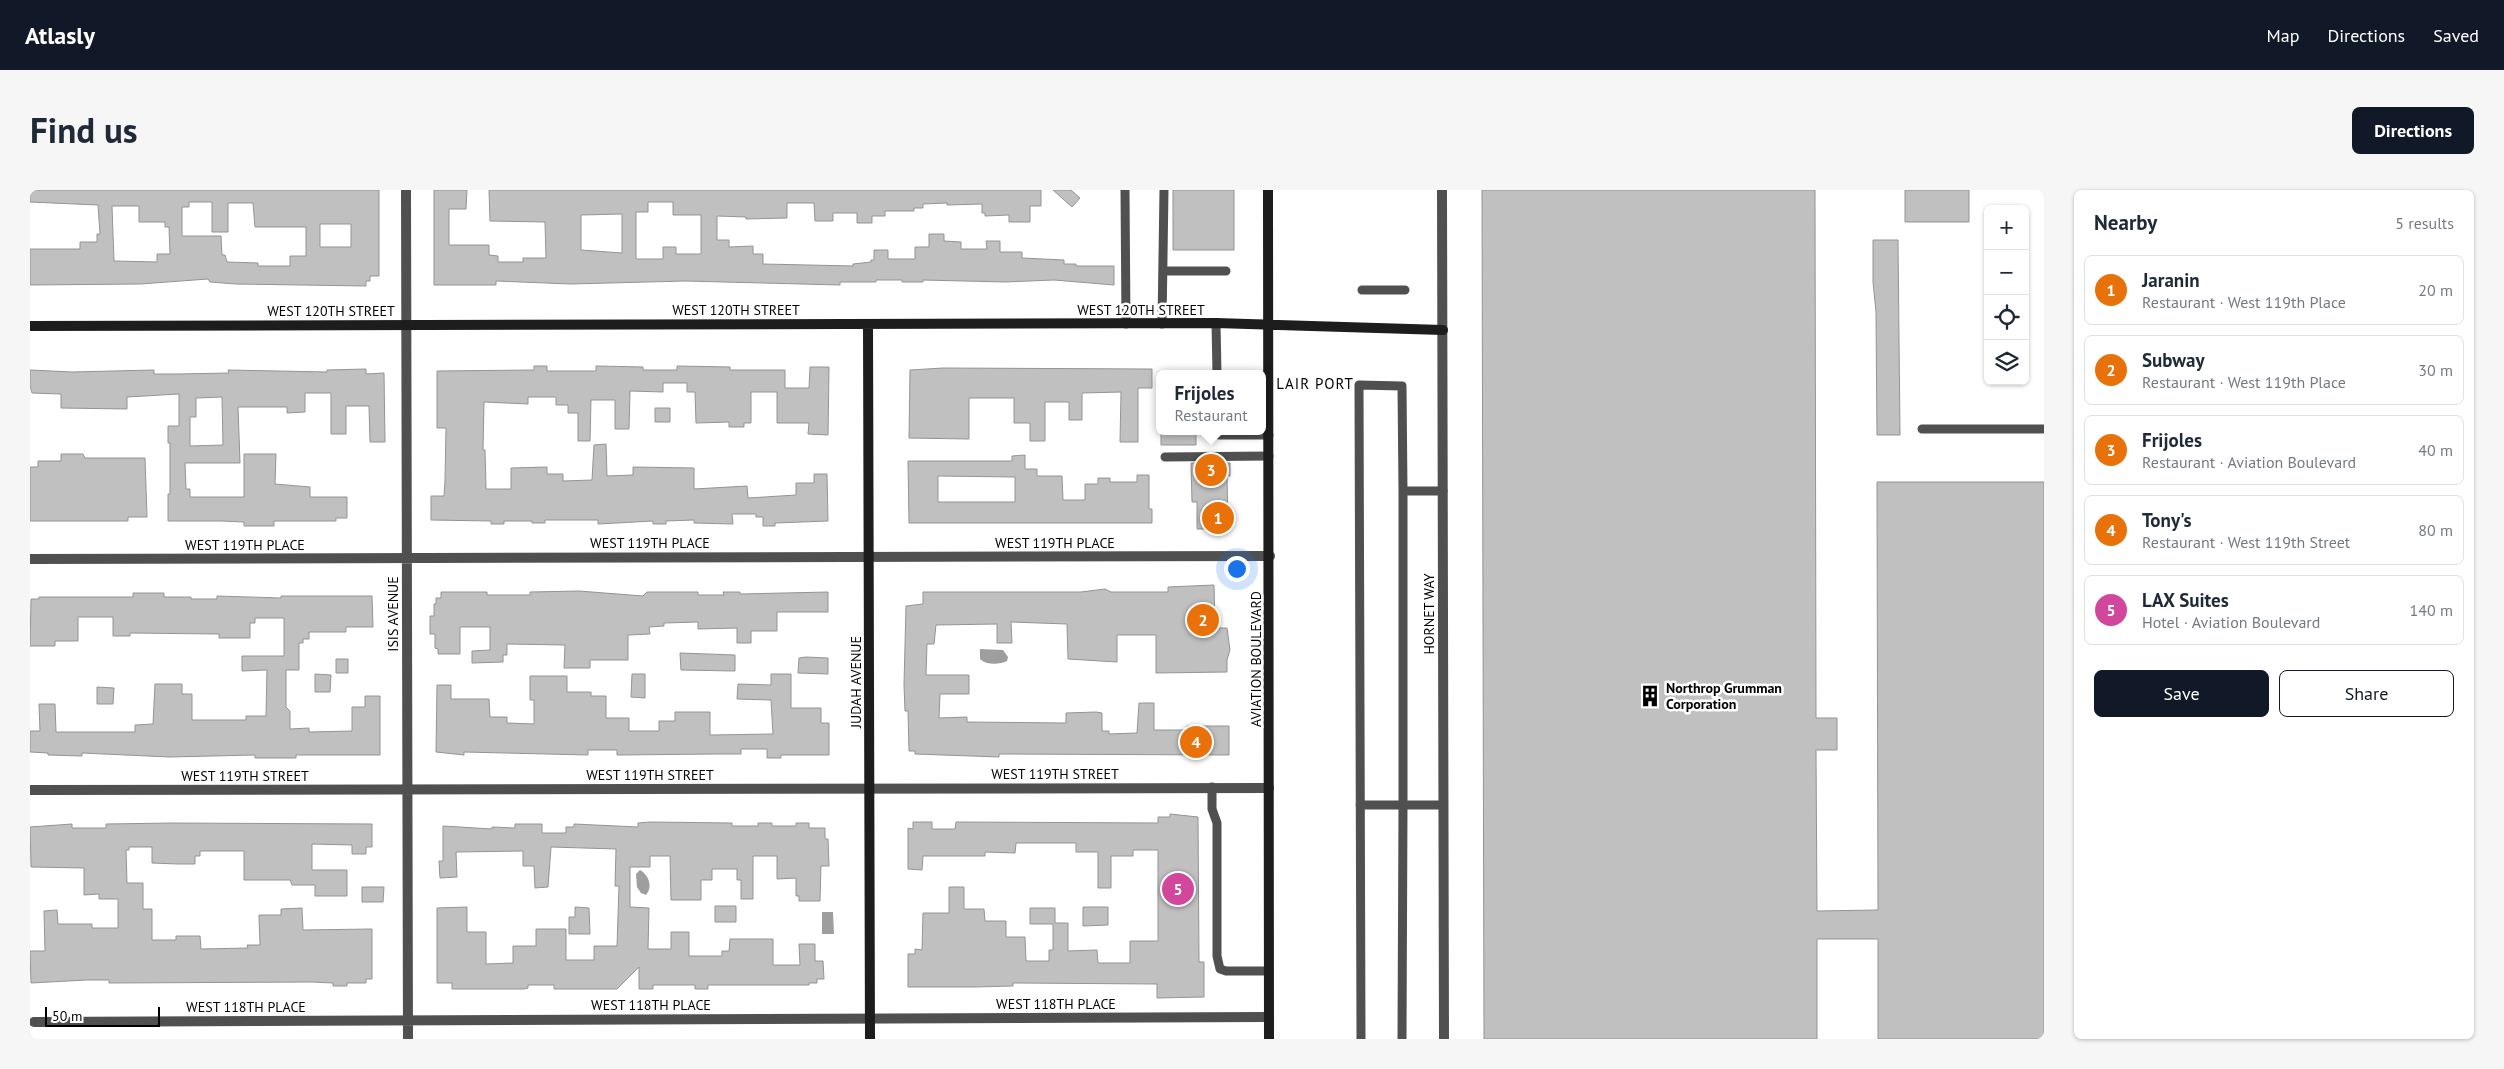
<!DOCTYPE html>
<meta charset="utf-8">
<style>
:root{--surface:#fff;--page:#f6f6f7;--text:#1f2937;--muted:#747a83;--line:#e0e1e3;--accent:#111827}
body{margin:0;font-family:"PT Sans",sans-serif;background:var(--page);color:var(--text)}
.controls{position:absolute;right:15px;top:15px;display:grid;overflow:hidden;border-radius:8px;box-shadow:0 1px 4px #0004}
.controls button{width:45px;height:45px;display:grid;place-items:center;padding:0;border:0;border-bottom:1px solid var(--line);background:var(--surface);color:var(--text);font:25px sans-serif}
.scale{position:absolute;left:15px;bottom:12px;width:115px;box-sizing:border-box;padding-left:5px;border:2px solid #000;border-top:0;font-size:14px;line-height:18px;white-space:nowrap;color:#000;-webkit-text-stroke:4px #fff;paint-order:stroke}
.you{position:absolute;left:1206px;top:378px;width:18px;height:18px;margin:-12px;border:4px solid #fff;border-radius:50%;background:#1a73e8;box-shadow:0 0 0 8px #1a73e833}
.badge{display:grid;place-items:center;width:32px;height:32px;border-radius:50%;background:var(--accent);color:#fff;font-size:16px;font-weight:700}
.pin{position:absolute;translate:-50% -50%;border:2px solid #fff;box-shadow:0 1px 5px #0006}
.popup{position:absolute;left:1126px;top:180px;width:110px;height:65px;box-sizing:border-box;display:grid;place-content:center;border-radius:8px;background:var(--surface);filter:drop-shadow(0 1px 4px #0005);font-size:16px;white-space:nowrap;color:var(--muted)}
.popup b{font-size:19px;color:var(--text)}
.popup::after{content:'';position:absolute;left:50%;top:100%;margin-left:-10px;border:10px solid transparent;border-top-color:var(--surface)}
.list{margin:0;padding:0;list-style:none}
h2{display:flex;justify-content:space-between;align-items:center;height:65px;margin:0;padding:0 20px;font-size:21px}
h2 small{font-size:16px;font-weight:400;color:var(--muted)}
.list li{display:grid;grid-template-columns:32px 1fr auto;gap:15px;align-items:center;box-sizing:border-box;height:70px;margin:0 10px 10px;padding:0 10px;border:1px solid var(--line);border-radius:8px}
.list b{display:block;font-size:19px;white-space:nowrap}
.list p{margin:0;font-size:16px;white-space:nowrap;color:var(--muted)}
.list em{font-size:16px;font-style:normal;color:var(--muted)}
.actions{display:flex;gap:10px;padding:15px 20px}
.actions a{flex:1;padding:11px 0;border:1px solid var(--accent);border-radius:8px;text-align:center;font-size:18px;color:var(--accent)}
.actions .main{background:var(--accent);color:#fff}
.icon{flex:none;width:28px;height:28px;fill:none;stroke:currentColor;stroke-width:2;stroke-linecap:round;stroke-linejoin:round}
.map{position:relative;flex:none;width:2014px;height:849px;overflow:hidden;border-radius:8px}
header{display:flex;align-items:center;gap:30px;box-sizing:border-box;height:70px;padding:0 25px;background:var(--accent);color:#fff}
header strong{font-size:24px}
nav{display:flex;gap:28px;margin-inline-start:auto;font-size:18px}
.intro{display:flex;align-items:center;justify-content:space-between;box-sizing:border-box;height:120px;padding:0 30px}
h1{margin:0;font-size:35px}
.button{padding:12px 22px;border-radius:8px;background:var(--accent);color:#fff;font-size:18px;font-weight:700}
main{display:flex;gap:30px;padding:0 30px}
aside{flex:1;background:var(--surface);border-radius:8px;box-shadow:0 1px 4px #0004}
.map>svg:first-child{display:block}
.water{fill:#9e9e9e}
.building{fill:#c0c0c0;stroke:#949494;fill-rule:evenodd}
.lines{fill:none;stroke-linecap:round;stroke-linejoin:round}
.lane{stroke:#505050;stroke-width:9}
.street{stroke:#505050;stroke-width:10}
.secondary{stroke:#1d1d1d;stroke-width:10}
.labels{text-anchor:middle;stroke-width:5;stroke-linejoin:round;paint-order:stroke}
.street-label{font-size:14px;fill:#000;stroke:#fff}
.poi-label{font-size:14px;font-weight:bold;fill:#000;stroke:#fff;text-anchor:start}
.neighbourhood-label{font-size:15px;letter-spacing:1px;fill:#000;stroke:#fff}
</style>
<header>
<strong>Atlasly</strong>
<nav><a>Map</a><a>Directions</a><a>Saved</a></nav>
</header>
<div class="intro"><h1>Find us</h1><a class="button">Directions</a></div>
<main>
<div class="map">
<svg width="2014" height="849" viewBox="0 0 2014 849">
<rect width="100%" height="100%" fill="#fff"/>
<path class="water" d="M950,459L973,460L978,467L977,471C969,475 956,475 950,469Z
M610,680C619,685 623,697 616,705L611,703L607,697L606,684Z
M792,722H803L804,744H792Z"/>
<path class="building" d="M0,0H349V86H340V91H336V96L206,94L180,92L178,89L110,94L0,95V59H50V52H67V44H70L68,15L0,12ZM159,12H182V42H198V13H223L225,37H276V66H260V76H228V73L197,72L195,65H192L191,46H152V17H159ZM82,16H109V32H135V37H139L140,64H127V72L84,71ZM290,34H321V57H290Z
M404,0H437L436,19H419V55H459V65L468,66V72H493V68H516L515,32L460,31L459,0H1011V16H1000V32H979V25L955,26V23H952V14L917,15V13L893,14V18H884V21H855V26H842V33H827V23H803V31H785L784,13H757V28L716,29V27L687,26V50H699V57L723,56V64H733V74L823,76V74L841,72V70H844V60H858V69H885V57H899V44H914V51L931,52V59H957L956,51H970V62H992V68L1034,70V74H1046V76H1084V95L1024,90L975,92L893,90V92H872V90H846V92H810V95L655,91L540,94L466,91V95H404ZM618,12H643V25H671V64H646V57H633V69H606V22H618ZM592,24V63L551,60V25Z
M1023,0H1041L1050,8L1042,17Z
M1143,0H1204V60H1143Z
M1452,0H1785L1786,528H1807V560H1786L1787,721L1848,720L1847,292H2014V849H1848V749H1787V849H1454Z
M1875,0H1939V32H1875Z
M1843,50H1868L1870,245H1847L1846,122L1843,92Z
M504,176H517V181H566V176L613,177V180H647V176L700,177V180H755V198H779L780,177H799L798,245L778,244L779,233H747V202H721V233H714V237H699V232L666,233L665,202H657V193H633V202L600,201L599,239H585V210H561L560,251H548V223H538V215H526V207H498V214L454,212L453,260H455L456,299H481V278L517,277V284H533V291L562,290L564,255L576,254L577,286L603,285V277L664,278V299L717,296L718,308L766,305V293H784V284H797L798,331L745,333V336H733V327H726V324H702L703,334L664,333V330L636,331V334H623V331L568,334V330H515V333H502V331H474V334H461V331L401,330V306H414L415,291L416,238H407V181L504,180Z
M913,178L1122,179V198H1108V252H1090L1091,202L1052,203V230H1039V212H1015V251H1000V233H984V208H939V249L879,248L880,180Z
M336,179V184L354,183L355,252H340L339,216H316V244H301V203H275V222L257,223V217H208L210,273H155L156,299H160V307H214V264H246L245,294L280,297V307H317V328H306V331H244V336H214V332L191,331H138V304H140V253H138V236H149V204L97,207V219L31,218V204L2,203L0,195V180L42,182L124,180V184H147L199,183L198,180L297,182V180ZM192,207L193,255L160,256V227H166V208Z
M625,218H640V232H625Z
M1131,241H1166V255H1131Z
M31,264H53L55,268H115L117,327H98V331H0V277H8V271H31Z
M995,265V279H1007V286H1032L1033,310H1055V294H1068V288H1080V292H1107V285H1119V319H1122V333H879L878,271H982V266ZM908,286L985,287V312H908Z
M1161,273H1200V286H1197L1198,339H1167V312H1162Z
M1184,395L1185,438H1197L1200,460L1197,470V482L1126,483V445H1087V472L1038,469L1037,434L981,432L982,453H967V434L906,435L904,454H897L896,485H939V504H910L909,528L937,527V532L1036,533V523L1066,522L1072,523V541H1079V544L1107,543L1109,513H1124V540H1157V536H1199V565L969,564V567L885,564V561H879L878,521H875L874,495L876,416L893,414V402H1051L1075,399L1081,402H1138V397Z
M549,401L613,406L617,402H668V405H694L693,402H710V404L798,402V422H747V441H721V453H707V438L668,439V432L634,433V436L619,437L620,444L598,445V470H560V478H534L535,455L477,454V465H473V472L442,473V461L460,460V437H430V464H408V459L405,458V444H400V426H404V414H406V408H411V402H457V405H500V402Z
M103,403H134V407H161V409H187V406L251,408V406H342L343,437H316V442H279V449H273V453H269V480H256V517L260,521V539L279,538V542L322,541V517H335V506H350V565H266V568H225V565L140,567L52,563V566L18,565V563L0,562V541H10L9,514H25L26,542H105V535L123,534L125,494H152V504H162V530H216V526H236L237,480L212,481V466H254V428H225V433H220V448H189V444L100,443V446H83V427H48V451H25V456H0L1,409H9V407H103Z
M650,463L705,465V481L651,480Z
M776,467L798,468V484L768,483L769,468Z
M306,469H318V483H306Z
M285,484L301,485L300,502H285Z
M602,484H615V508L601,507Z
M741,484H761V518H791V533H799V565H751V568H737V559H711V564H687L587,565V560H558V565L434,562V565L406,562L407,495H421V509H459L460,527H477V533L504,534V510H500V486H537V502H561V506H576V528H599V541H629V531H645V522H680V545L743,544L741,510L707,509L708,494L741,495Z
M67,497L84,498L83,514H67Z
M1140,624L1168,627L1169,772H1174V807L1127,808V794L983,793V796L945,797H878V764H885V759L892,760L893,723H919V697H934V719H954L955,731H976V747H995L996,771H1019V760H1023V734H1000V718H1025V733H1038V761L1067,760L1068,773H1100V751H1128V660H1103V666H1081V698H1068V662H1046V653H986L985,663L955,662V666H893L892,680L878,679V638L883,639V632H902V639H925L926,632L1128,633V627H1140Z
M620,632L702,633V636H728V633H742V636H766V633H779V638H795V649H798L799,676H791L790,711H769V706H766V688L747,689V666H723V709H711V690H707V679H682V690H671V710H641L640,666H620V677H600V717L619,718L618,759H641V742H659V766H692V761H699L700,749H743V775H770L769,754H785V771H793L794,789H787V793H779V795H678V799H665V795H623V799H609V777L587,799H524V795H498V798L494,799H422V793H407V718L437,717V742H456V774L483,773V756H506V739H536V770H564V756H587L589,696H585L586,659L521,657L518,697L505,698L504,676H493V661L426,662L427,687L410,688L409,671H413V636L462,639V637L485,638V634H512V643H536V637H544V634L608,637V633Z
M141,633L342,634V657H336V664H322V655L282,654V680H317V706H285V695H262L260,690H214V661H170V666H165V674H148L122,673V657H99V660H96L97,693H113V719H122V750H146V746H170L171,759L218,758L217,755H230L229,725H251V719L272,718L273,740L342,739V789H336V793H317V796H303V793L282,792L79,793V790H56L1,793L0,761H15L14,721L27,720L28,734H62V738H88V709H69V704L54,705V678L1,677L0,637L42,634V638H76V634Z
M332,697H354L353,712H332Z
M685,716H706V732H685Z
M545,717L559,718L560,744H539V727H545Z
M1053,717H1078V735L1053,736Z"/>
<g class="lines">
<path class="lane" d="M1095,0L1096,134
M1133,81H1196
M1332,100H1375
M1186,133L1187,184
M1132,134L1134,0
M1892,239H2014
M1189,241V245H1239
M1135,267L1239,266
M1182,597V619L1187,633V766L1190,779L1196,781H1239
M1330,615H1373V301
M1331,849L1329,195L1372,196L1373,301H1413
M1372,849L1373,615H1413"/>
<path class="street" d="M376,0L378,849
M1412,0L1414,849
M0,369L1240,366
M0,600L1239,598
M4,832L1239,827"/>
<path class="secondary" d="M1238,0L1239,849
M838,134L840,849
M0,136L1186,133L1413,140"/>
</g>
<defs>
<g id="building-bare" transform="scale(1.725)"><path d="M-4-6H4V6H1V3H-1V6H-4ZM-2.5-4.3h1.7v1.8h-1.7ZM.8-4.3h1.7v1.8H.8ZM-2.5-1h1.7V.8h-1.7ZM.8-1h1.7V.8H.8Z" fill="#000" stroke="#fff" stroke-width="2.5" paint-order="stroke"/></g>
</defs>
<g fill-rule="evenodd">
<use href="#building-bare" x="1620" y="506"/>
</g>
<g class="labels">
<g class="street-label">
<text x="706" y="125">WEST 120TH STREET</text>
<text x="1111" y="125">WEST 120TH STREET</text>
<text x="301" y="126">WEST 120TH STREET</text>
<text x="620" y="358">WEST 119TH PLACE</text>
<text x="1025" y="358">WEST 119TH PLACE</text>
<text x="215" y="360">WEST 119TH PLACE</text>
<text transform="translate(363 424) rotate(-90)" y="5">ISIS AVENUE</text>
<text transform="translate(1399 424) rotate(-90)" y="5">HORNET WAY</text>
<text transform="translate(1226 469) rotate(-90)" y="5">AVIATION BOULEVARD</text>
<text transform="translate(826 492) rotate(-90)" y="5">JUDAH AVENUE</text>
<text x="1025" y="589">WEST 119TH STREET</text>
<text x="620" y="590">WEST 119TH STREET</text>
<text x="215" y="591">WEST 119TH STREET</text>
<text x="1026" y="819">WEST 118TH PLACE</text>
<text x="621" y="820">WEST 118TH PLACE</text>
<text x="216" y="822">WEST 118TH PLACE</text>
</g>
<g class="poi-label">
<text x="1636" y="503">Northrop Grumman<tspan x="1636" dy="16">Corporation</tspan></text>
</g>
<g class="neighbourhood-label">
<text x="1285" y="199">LAIR PORT</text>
</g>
</g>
</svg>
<div class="controls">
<button>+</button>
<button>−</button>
<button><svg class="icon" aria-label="locate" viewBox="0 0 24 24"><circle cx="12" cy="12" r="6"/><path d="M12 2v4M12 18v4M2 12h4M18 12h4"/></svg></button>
<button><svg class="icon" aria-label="layers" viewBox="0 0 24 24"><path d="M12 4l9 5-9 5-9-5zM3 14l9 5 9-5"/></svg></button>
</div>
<div class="scale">50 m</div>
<div class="you"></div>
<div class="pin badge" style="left:1188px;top:328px;background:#e8710a">1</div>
<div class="pin badge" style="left:1173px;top:430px;background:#e8710a">2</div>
<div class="pin badge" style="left:1181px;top:280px;background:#e8710a">3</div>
<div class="popup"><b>Frijoles</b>Restaurant</div>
<div class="pin badge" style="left:1166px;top:552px;background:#e8710a">4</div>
<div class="pin badge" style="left:1148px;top:699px;background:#d1479c">5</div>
</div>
<aside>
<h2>Nearby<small>5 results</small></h2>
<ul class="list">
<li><span class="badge" style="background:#e8710a">1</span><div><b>Jaranin</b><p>Restaurant · West 119th Place</p></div><em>20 m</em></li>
<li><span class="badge" style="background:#e8710a">2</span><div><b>Subway</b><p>Restaurant · West 119th Place</p></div><em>30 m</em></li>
<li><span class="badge" style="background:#e8710a">3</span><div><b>Frijoles</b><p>Restaurant · Aviation Boulevard</p></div><em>40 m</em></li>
<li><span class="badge" style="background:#e8710a">4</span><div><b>Tony's</b><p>Restaurant · West 119th Street</p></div><em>80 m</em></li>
<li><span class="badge" style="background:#d1479c">5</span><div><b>LAX Suites</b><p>Hotel · Aviation Boulevard</p></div><em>140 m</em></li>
</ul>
<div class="actions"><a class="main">Save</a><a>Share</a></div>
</aside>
</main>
